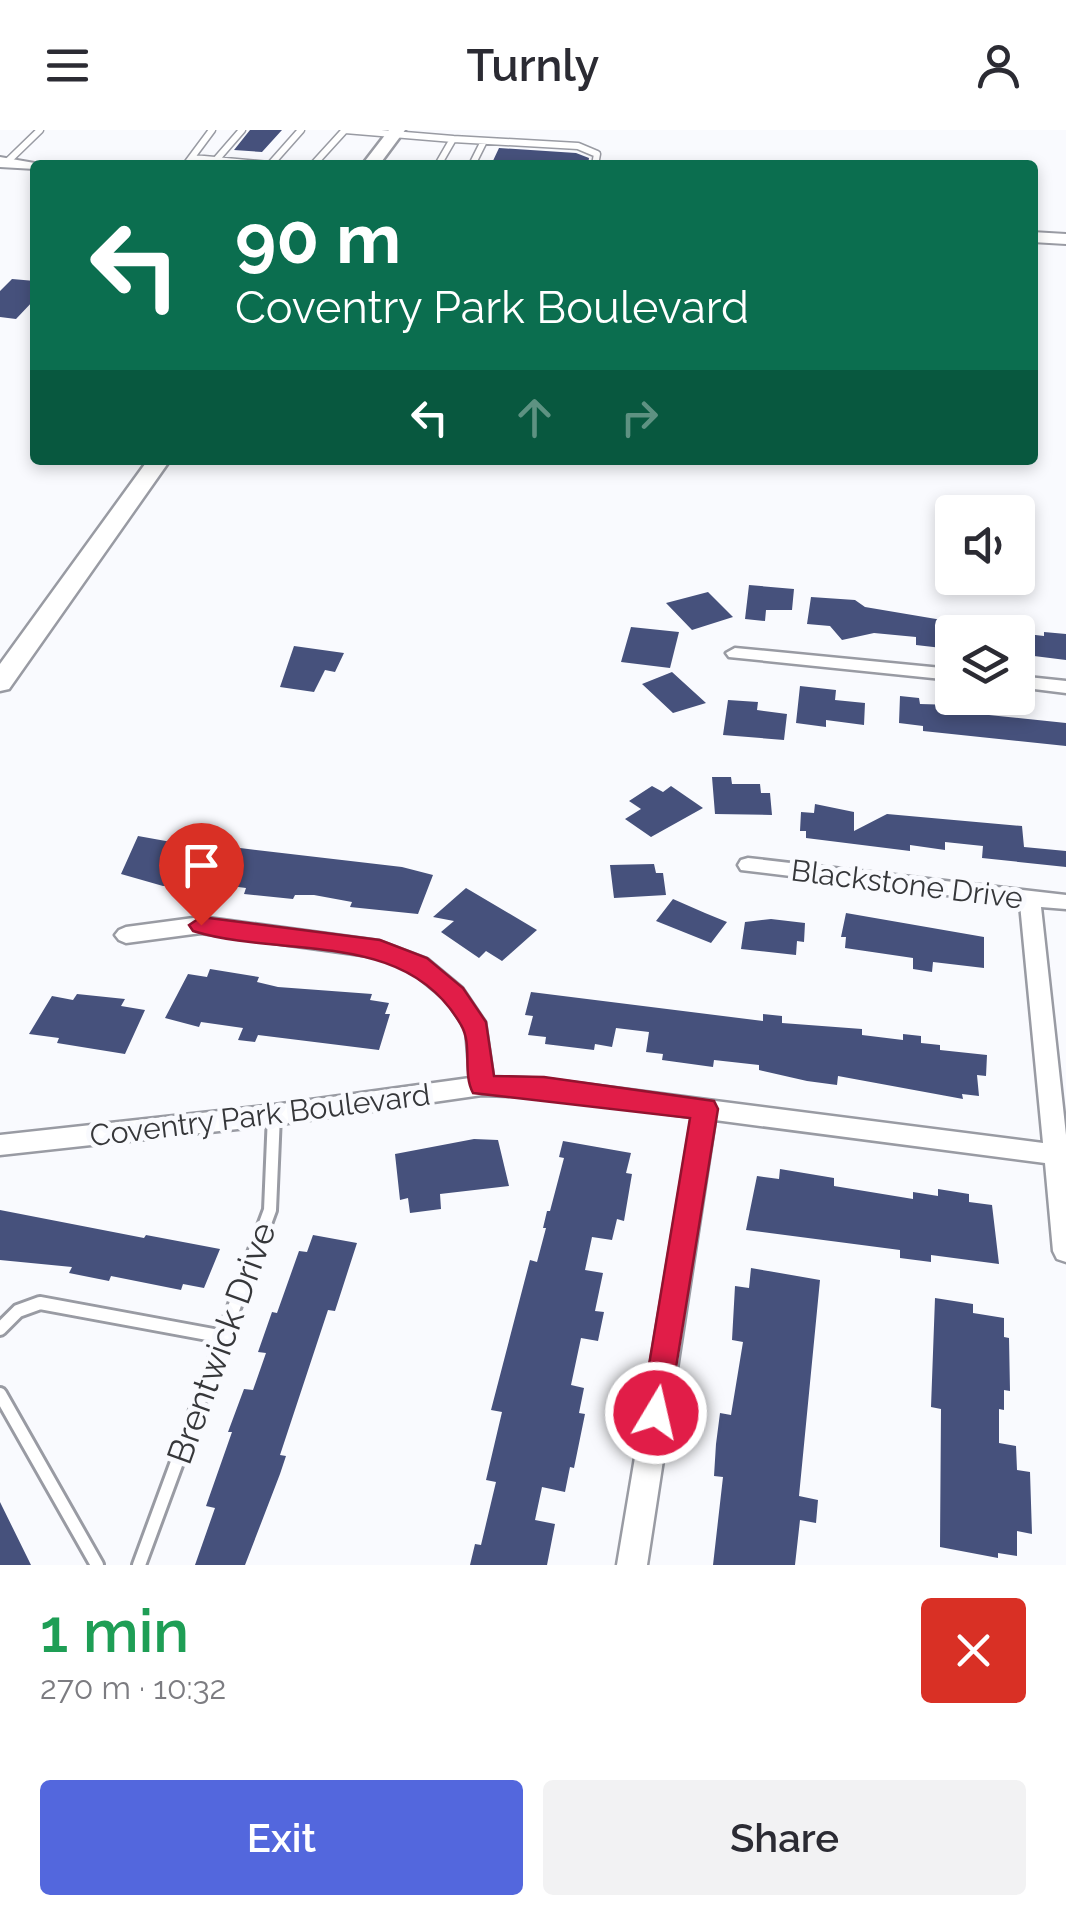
<!DOCTYPE html>
<meta charset="utf-8">
<style>
:root{--surface:#fff;--page:#f2f2f3;--text:#2b2b33;--muted:#7c7c81;--accent:#5367dd}
body{margin:0;font-family:Raleway,sans-serif;background:var(--page);color:var(--text);height:100vh;display:flex;flex-direction:column;font-size:38px;white-space:nowrap}
*{box-sizing:border-box;margin:0}
p{font-size:32px;color:var(--muted)}
.icon{flex:none;width:55px;height:55px;fill:none;stroke:currentColor;stroke-width:2;stroke-linecap:round;stroke-linejoin:round}
.map{position:relative;height:1435px;overflow:hidden}
.details{display:flex;flex-direction:column;background:var(--surface);flex:1}
.details>*{flex:none}
.guide{position:absolute;left:30px;top:30px;width:1008px;height:305px;border-radius:10px;box-shadow:0 5px 15px #0003;background:#0b6e4f;color:#fff;overflow:hidden}
.controls{position:absolute;left:935px;top:365px;display:grid;gap:20px}
.controls a{display:grid;place-items:center;width:100px;height:100px;border-radius:10px;background:var(--surface);box-shadow:0 5px 15px #0003;font-size:50px}
.pin{position:absolute;display:grid;place-items:center;width:85px;height:85px;color:#fff;margin:-102px -42px;border-radius:50% 50% 50% 0;rotate:-45deg;box-shadow:0 0 10px #0007}
.pin .icon{rotate:45deg}
.me{position:absolute;width:110px;margin:-55px;rotate:9deg;stroke-linejoin:round;filter:drop-shadow(0 0 8px #0008)}
.turn{display:flex;align-items:center;gap:35px;height:210px;padding:0 40px;font-size:45px}
.turn .icon{width:130px;height:130px;stroke-width:2.5}
.turn b{display:block;font-size:70px;line-height:85px}
.lanes{display:flex;align-items:center;height:95px;padding:0 40px;background:#0003;justify-content:center;gap:50px;direction:ltr}
.lanes .off{opacity:.35}
.round{display:grid;place-items:center;flex:none;width:105px;height:105px;border-radius:10px;background:var(--page)}
.summary{display:flex;align-items:center;justify-content:space-between;height:170px;padding:0 40px}
h1{font-size:60px;font-weight:600;line-height:75px;color:#1e9e55}
.action{display:flex;gap:20px;margin-top:auto;padding:20px 40px}
.action a{flex:1;height:115px;border-radius:10px;background:var(--accent);color:#fff;font-size:40px;font-weight:600;line-height:115px;text-align:center}
.action a+a{background:var(--page);color:var(--text)}
header{display:flex;justify-content:space-between;align-items:center;height:130px;padding:0 40px;background:var(--surface);font-size:45px;font-weight:600}
.map>svg:first-child{display:block}
</style>
<header><svg class="icon" aria-label="menu" viewBox="0 0 24 24"><path d="M4 6h16M4 12h16M4 18h16"/></svg>Turnly<svg class="icon" aria-label="person" viewBox="0 0 24 24"><circle cx="12" cy="8" r="4"/><path d="M4 21q1-7 8-7t8 7"/></svg></header>
<div class="map">
<svg width="1066" height="1435" viewBox="0 0 1066 1435">
<rect width="100%" height="100%" fill="#f9fafe"/>
<path fill="#46517c" d="M282,0L262,22L234,20L250,0Z
M499,18L576,23L589,28L588,35H491Z
M12,149L35,151V169L16,189L0,187V161Z
M749,455L794,459L792,480H766L765,491L745,489Z
M708,462L733,487L692,500L666,473Z
M811,467L855,470L865,477L942,490V518L916,515V507L874,503L842,510L830,496L807,494Z
M631,497L679,502L670,538L621,532Z
M1044,502L1066,504V530L1018,524V503L1044,506Z
M294,516L344,523L335,542L325,540L314,562L280,557Z
M672,542L706,573L673,583L642,554Z
M800,556L836,560L835,570L865,573L864,595L826,590V597L796,593Z
M900,566L919,568L920,574L989,576V585L1066,593V616L923,601V596L899,593Z
M728,570L758,572L757,580L787,584L784,610L723,605Z
M712,647H731L732,654H760L761,663H770L772,685L715,684Z
M652,656L663,662L671,656L703,678L651,707L625,689L641,679L629,671Z
M815,674L854,682V701L887,684L1022,696L1024,717L1066,721V737L982,728L983,716L945,712V720L910,715V721L806,708V701H800L801,682L814,683Z
M138,706L238,724L240,718L402,737L433,745L418,784L350,777L352,772L314,765H295L293,769L244,764L246,758L207,753L163,756L121,744Z
M654,734L656,743H663L666,765L614,768L610,735Z
M466,758L537,800L502,831L486,821L479,828L441,802L454,791L433,787Z
M673,769L705,783L727,792L711,813L656,791Z
M846,783L984,807V838L933,832L932,842L913,839V828L845,818L846,807H841Z
M771,789L805,793L804,812L797,811L796,825L741,819L745,792Z
M210,839L259,847L257,852L278,857L372,864L370,870L389,873L385,884H390L379,920L258,905L255,912L238,910L243,898L201,892L199,897L165,888L188,844L207,847Z
M531,862L763,891V884L782,886V893L862,899V905L903,910V904L921,906V913L940,915V920L987,925L986,946L977,945L979,966L962,964L963,969L838,946L837,955L807,951L759,940V935L714,930L713,937L662,930L663,924L646,922L649,902L616,898L612,917L595,914L594,920L545,914L546,907L528,905L533,886L525,885Z
M77,864L125,869L121,876L145,880L125,924L57,913L59,908L29,904L52,866L73,870Z
M474,1009L498,1010L509,1056L440,1064L441,1079L410,1083L408,1068L400,1070L395,1024Z
M563,1011L631,1023L626,1043L632,1044L624,1091L617,1089L612,1110L592,1107L585,1140L603,1143L595,1181L604,1182L598,1211L581,1208L571,1255L584,1258L579,1283L585,1284L574,1338L570,1337L565,1362L542,1357L535,1390L555,1394L547,1435H470L475,1414L481,1415L496,1352L486,1350L502,1282L491,1280L530,1130L537,1132L546,1098H543L547,1081H550L564,1028L559,1027Z
M780,1039L834,1048V1056L913,1069V1062L938,1066V1059L969,1064V1072L992,1075L999,1134L931,1125V1132L900,1128V1120L746,1100L757,1046L779,1049Z
M0,1080L144,1108L146,1105L220,1119L204,1158L183,1154L181,1160L111,1146L109,1151L69,1143L72,1137L0,1130Z
M313,1105L357,1113L335,1181L328,1180L280,1325L286,1326L280,1344L245,1435H195L215,1378L206,1376L232,1302H228L244,1259L253,1260L266,1223L258,1222L272,1182L277,1183L299,1121L307,1122Z
M751,1138L820,1150L799,1366L818,1370L816,1393L800,1390L795,1435H713L723,1347L714,1346L716,1314L720,1283L731,1285L743,1212L732,1210L735,1156L749,1158Z
M935,1168L973,1174V1183L1004,1188V1207L1009,1208L1010,1261L1004,1260V1280L999,1279V1313L1016,1316L1017,1340L1030,1342L1032,1404L1017,1401V1426L998,1423V1428L940,1417L941,1279L931,1277Z
M0,1372L31,1435H0Z"/>
<g fill="none" stroke-linecap="round" stroke-linejoin="round">
<g stroke="#999ba3" stroke-width="9">
<path id="lane-far1" d="M345,0L453,9L438,35
M453,9L578,16L597,24L595,35
M193,28L269,35
M216,30L242,0
M7,32L40,0
M186,35L212,0
M270,35L301,0
M313,35L344,1
M472,35L484,11"/>
</g>
<g stroke="#999ba3" stroke-width="18">
<path id="lane" d="M0,1199L18,1181L40,1173L224,1207
M0,1264L97,1435
M139,1435L270,1080L274,985"/>
</g>
<g stroke="#999ba3" stroke-width="5">
<path id="street" d="M735,518L952,539V550L729,527L726,523Z
M1018,546L1066,551V563L1018,557Z
M748,728L1066,765V779L1041,777L1066,1005V1132L1057,1129L1053,1121L1045,1033L715,990L647,1435H617L692,987L544,967L482,965L274,995L0,1025V1005L274,975L470,948L466,899L446,870L411,841L376,827L201,803L126,813L119,810L115,805L119,800L126,797L201,787L379,811L427,829L462,858L485,892L493,947L544,949L1043,1013L1020,774L741,740L738,735L741,730Z"/>
</g>
<g stroke="#999ba3" stroke-width="4">
<path id="secondary" d="M0,27L46,35H35V39L0,37Z
M1032,102L1066,104V114L1032,112Z"/>
</g>
<g stroke="#999ba3" stroke-width="5">
<path id="primary" d="M389,0H405L379,35H362Z
M148,330H170L9,559L0,561V534Z"/>
</g>
<use href="#lane-far1" stroke="#fff" stroke-width="6"/>
<use href="#lane" stroke="#fff" stroke-width="12"/>
<use href="#street" fill="#fff" fill-rule="evenodd"/>
<use href="#secondary" fill="#fff" fill-rule="evenodd"/>
<use href="#primary" fill="#fff" fill-rule="evenodd"/>
</g>
<path fill="#e11d48" stroke="#92132f" stroke-width="2.5" d="M201,787L380,810L427,828L463,858L486,892L494,946L544,947L714,971L718,979L667,1293L656,1298L645,1293L641,1283L690,988L473,963C462,943 473,915 461,895C406,798 284,829 193,801L189,795Z"/>
<g text-anchor="middle" dominant-baseline="central" stroke-width="10" stroke-linejoin="round" paint-order="stroke">
<g font-size="30" fill="#36373a" stroke="#f9fafe">
<text transform="translate(907 754) rotate(7)">Blackstone Drive</text>
<text transform="translate(260 985) rotate(-7)">Coventry Park Boulevard</text>
</g>
<g font-size="35" fill="#36373a" stroke="#f9fafe">
<text transform="translate(221 1213) rotate(-70)">Brentwick Drive</text>
</g>
</g>
</svg>
<div class="controls">
<a><svg class="icon" aria-label="sound" viewBox="0 0 24 24"><path d="M4 9h4l5-4v14l-5-4H4zM17 9q2 3 0 6"/></svg></a>
<a><svg class="icon" aria-label="layers" viewBox="0 0 24 24"><path d="M12 4l9 5-9 5-9-5zM3 14l9 5 9-5"/></svg></a>
</div>
<div class="pin" style="left:201px;top:795px;background:#d93025"><svg class="icon" aria-label="arrive" viewBox="0 0 24 24"><path d="M6 21V4h12l-3 4 3 4H6"/></svg></div>
<svg class="me" style="left:656px;top:1283px" viewBox="-20 -20 40 40"><circle r="17" fill="#e11d48" stroke="#fff" stroke-width="3"/><path d="M0-11L8 9 0 5-8 9z" fill="#fff"/></svg>
<div class="guide">
<div class="turn"><svg class="icon" aria-label="left" viewBox="0 0 24 24"><path d="M17 20v-9H6M10 6l-5 5 5 5"/></svg><div><b>90 m</b>Coventry Park Boulevard</div></div>
<div class="lanes"><svg class="icon" aria-label="left" viewBox="0 0 24 24"><path d="M17 20v-9H6M10 6l-5 5 5 5"/></svg><svg class="icon off" aria-label="ahead" viewBox="0 0 24 24"><path d="M12 20V5M6 11l6-6 6 6"/></svg><svg class="icon off" aria-label="right" viewBox="0 0 24 24"><path d="M7 20v-9h11M14 6l5 5-5 5"/></svg></div>
</div>
</div>
<section class="details">
<div class="summary"><div><h1>1 min</h1><p>270 m · 10:32</p></div><a class="round" style="background:#d93025;color:#fff"><svg class="icon" aria-label="close" viewBox="0 0 24 24"><path d="M6 6l12 12M18 6L6 18"/></svg></a></div>
<div class="action"><a>Exit</a><a>Share</a></div>
</section>
